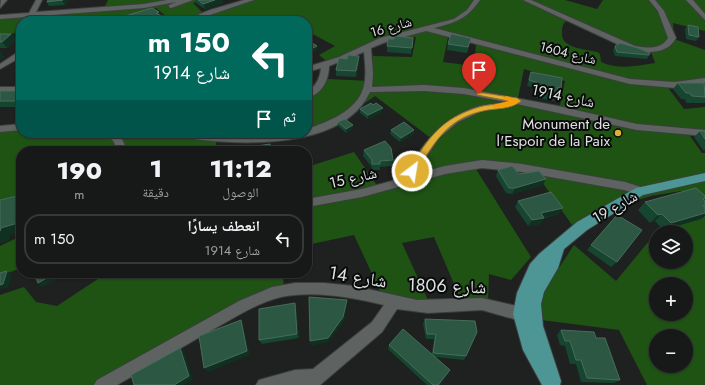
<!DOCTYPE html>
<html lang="ar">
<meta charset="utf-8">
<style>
:root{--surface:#161918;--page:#1f2221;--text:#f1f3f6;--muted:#9ea0a2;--line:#353837}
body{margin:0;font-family:Jost,"Noto Naskh Arabic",sans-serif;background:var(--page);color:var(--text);direction:rtl;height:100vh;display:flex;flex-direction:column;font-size:15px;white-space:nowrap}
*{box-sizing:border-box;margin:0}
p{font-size:13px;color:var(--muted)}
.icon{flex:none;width:22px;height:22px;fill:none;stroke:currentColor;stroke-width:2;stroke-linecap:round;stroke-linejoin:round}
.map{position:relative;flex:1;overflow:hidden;direction:ltr}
.sheet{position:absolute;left:16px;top:146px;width:296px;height:132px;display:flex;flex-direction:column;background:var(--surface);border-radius:16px;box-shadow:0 1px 3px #0004,0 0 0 1px var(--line);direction:rtl}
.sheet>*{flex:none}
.guide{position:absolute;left:16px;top:16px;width:296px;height:122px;border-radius:16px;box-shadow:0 1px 3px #0004,0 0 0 1px var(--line);direction:rtl;background:#00695c;color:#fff;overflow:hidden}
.fabs{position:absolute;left:649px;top:225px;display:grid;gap:8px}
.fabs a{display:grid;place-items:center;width:44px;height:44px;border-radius:50%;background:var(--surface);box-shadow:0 1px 3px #0004,0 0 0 1px var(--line);font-size:20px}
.pin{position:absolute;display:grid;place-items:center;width:34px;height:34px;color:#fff;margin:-41px -17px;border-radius:50% 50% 50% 0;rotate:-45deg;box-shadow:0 0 4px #0007}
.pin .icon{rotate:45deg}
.me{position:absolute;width:44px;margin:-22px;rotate:31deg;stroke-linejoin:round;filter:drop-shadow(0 0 3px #0008)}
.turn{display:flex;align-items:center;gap:14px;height:84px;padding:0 16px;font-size:18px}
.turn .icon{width:52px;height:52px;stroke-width:2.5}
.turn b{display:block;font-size:28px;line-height:34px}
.then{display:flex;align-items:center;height:38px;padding:0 16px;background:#0003;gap:8px;font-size:15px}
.eta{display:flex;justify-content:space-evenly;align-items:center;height:68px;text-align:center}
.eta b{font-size:24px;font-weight:800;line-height:28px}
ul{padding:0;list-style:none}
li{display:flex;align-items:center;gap:12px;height:50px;margin:0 8px 6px;padding:0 8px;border:2px solid var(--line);border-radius:16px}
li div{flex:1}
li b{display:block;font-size:15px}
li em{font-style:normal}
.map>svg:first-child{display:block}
</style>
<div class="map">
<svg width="705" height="385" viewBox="0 0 705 385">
<rect width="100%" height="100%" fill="#1e2120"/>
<path fill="#1e5314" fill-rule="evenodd" d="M108,0H204L193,3L204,14L255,0H565L597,9L603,0H705V31L673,23L674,39L705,50V97L666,85L684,109L705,107V136H690L702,153H705V385H647L619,330L526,318L574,245L616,281L663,224L704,217L681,191L651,196L624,204L574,228L538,176L522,171L485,168L476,169L531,257L511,280L489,274L488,304L463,305L434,237L402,243L431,307L386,304L354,235L307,245V167L354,152L378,187L413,177L436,142L375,96L349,114L307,133V93L328,79L371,81L373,56L412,57L416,37L376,45L328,62L319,55L335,46L307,31V21H289L281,17L273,21H172L156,8L115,21H21V30L0,39V18L103,10ZM568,19L637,48L650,49L655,63C636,66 619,70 601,62L600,54L597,52C585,49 561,48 562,33C562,26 563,23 568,19ZM448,37L476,44L474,66L443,62ZM524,69L565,81L559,110L517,103ZM656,232H686V262H656ZM656,284H686V314H656ZM656,336H686V366H656Z
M21,126V133H306L273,139L216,142V151H21V195L0,200V128Z
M21,236V268L0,276V246Z
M107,273H179V275L184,273H283L284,294L257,305L191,338L104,385H0V295L24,287L36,302L57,306Z"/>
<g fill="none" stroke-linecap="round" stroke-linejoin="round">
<g stroke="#3c3f3e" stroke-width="2">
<path id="minor" d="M1,0H7L0,8Z
M36,0H42L36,12L144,4L167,0H193L171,8L169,7V5L176,2L144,8L0,19V15L29,13Z
M244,0H254L192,21H183L210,10Z
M474,0H480C466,20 456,22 434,28L630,79L675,82L705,78V84L675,88L630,84L426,31L386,42L371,48L373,74L372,87L424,85L464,88L558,106L637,124L705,130V136L637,130L517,104L482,111L458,122L439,138L415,174L445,166L482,160L522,164L625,182L644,188L645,191L644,194L640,195L624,190L522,172L482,168L445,174L362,197L307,207V199L362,189L403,178C421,146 440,119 476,107C486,104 496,104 506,102L464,94L424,91L370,92C341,154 228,145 173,136L168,133H195L239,137L307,133V129C328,122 356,111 363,89C367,77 365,64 364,52L329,66C329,80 322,94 307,98V92C316,86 320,79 321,68L307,72V67L339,57L380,38L454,19L467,10Z
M523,0H531L635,46C647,48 661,50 668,38L658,11L649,0H655L664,11L676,38C667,55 647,53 630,50Z
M686,0H693L705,14V20Z
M137,12L140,14L139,15L122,21H112Z
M18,52H21V57L0,69V64Z
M0,87H21V93H0Z
M21,124V130L0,132V126Z
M106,133H116L123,141L127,151H117L114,142Z
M295,283H324L354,286L417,300L482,298L521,307L526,309L528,314L526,319L521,321L482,310L428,313L397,309L382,332L320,385H256L259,380L295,370L313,369L372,322L384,305C352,297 313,290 281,297C256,303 234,318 212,330C180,348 149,367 117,385H94L97,380L239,301L272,287Z"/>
</g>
<g stroke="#3c3f3e" stroke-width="2">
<path id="major" d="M705,173V181L643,195L587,230L564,249L558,268L544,292L541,304L543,326L561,381L560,385H542L523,350L513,314L517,293L530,264L539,254L577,222L636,188Z"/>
</g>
<use href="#minor" fill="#5e6261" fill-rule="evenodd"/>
<use href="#major" fill="#4e9595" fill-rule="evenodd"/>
</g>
<path fill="#164630" d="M68,0L65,5L49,6L47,2Z
M195,0H222L223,3L205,9L196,3Z
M161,16L164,17L165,21H124L122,17Z
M688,25L699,37L696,41L686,39L685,29Z
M0,34H11L15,40L7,48H0Z
M413,38L411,54L387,52V46L394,39Z
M471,38L467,53L447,50L448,44Z
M307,42L317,46V50L309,54L307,52Z
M615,46L649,55L647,59L615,56L613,50Z
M359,56V62L356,77L336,76V70L347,59Z
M531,72L561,88L558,93H557V96L554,101L533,97L535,88L527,86Z
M678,83H705V103H687L684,99H681L673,89Z
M0,91H18L19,92H21V107H0Z
M360,109L382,112L368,119L360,113Z
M338,122L353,129L346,133L338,126Z
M391,130H414V134L400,142L390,134Z
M700,131H705V150H703L694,137Z
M364,150L393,160L392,166L380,167V170H372L371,166L363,156Z
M498,170L519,174L543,185L512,194L506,193L496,176Z
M518,201L559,214L544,218L540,224L528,226L515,207Z
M704,201L701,219L663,230L655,221L650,223L638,210L645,202Z
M617,215V262L611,267L587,250Z
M296,308L299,338L262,344L259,340Z
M425,319L466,356L464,360L436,357L447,374L439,385H427L388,349L389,345L432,354L434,339H426L423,324Z
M561,330L596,338L620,380L614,383L581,382L576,364H570L565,346L560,345L557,335Z"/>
<path fill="#103022" d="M63,0H68L65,5L62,1Z
M215,0H222L223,3L205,9L203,4Z
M164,17L165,21H161L160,19Z
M11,34L15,40L7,48L2,42Z
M317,46V50L309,54V50Z
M0,51L5,57L0,60Z
M359,56V62L356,77V71Z
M312,79L313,85L307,87V80Z
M383,108L382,112L368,119V115Z
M353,125V129L346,133V129Z
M414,130V134L400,142L401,138Z
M546,179L543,185L512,194L515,188Z
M563,208L559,214L537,219L541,213Z
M705,213V216L701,219L663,230L671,223Z
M662,214L655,221L650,223L658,215Z
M544,218L540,224L528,226L532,220Z
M21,222V232L10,235L9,241L0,243V231L1,228Z
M7,271L12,275L8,288L0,289V285Z
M52,273H55L57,279L42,287L38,283Z
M347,300V305L344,321L328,342L311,346L310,341Z
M295,303L296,308L299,338L297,334Z
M241,320L243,325L250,355L208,372L204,368Z
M180,348L184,352L193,380L184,385H174Z"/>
<path fill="#2c5743" stroke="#486c5c" d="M48,0H63L47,2Z
M198,0H215L203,4Z
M152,8L159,12L156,13L164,17L160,19L163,21H128L122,17Z
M71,19L74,21H66Z
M688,25L698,27L699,37L689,35Z
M0,34H11L2,42H0Z
M451,34L471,38L468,47L448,44Z
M395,36L413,38L412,48L387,46L388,39H394Z
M309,41L317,46L309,50L307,49V42Z
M620,43L638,48L650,53L649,55L617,52L615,46Z
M348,55L359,56L356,71L336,70L339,58L347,59Z
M307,70L312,79L307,80Z
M531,72L562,78L561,88L558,87L557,96L536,91L538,83L529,80Z
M678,83H704L705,97L692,96L689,93H686Z
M0,91H18L17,92H21V101H0Z
M371,103L373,105L376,103L383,108L368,115L360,109Z
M345,119L353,125L346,129L338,122Z
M404,122L414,130L401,138L391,130Z
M700,131H705V139Z
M385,141L391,148L393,160L380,161V164H372V160L364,150Z
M270,144L272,151H238V149Z
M512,166L519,174L539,171L546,179L515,188H509L498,170Z
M696,188L705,196V198L703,199L705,201V205L703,206L705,207V213L671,223L662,214L658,215L645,202Z
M551,192L563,208L541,213L544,218L532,220L518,201Z
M21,195V222L1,228L0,231V200Z
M617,215L642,230L617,262L591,245Z
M7,271L3,284L0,285V273Z
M34,273H52V275L38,283Z
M309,297L347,300L343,317L328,338L310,341Z
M295,303L297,334L259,340V309Z
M425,319L475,321L477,332L466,356L433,353L436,334H427Z
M241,320L247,351L204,368L199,336Z
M403,329L450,370L438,385H433L389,345Z
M561,330L594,332L596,338H605L620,380L587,378L581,360H576L570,341H565Z
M180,348L189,376L174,385H134L131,375Z"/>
<path fill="#e0b034" stroke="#927222" d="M477,92L517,98L521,101C511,110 495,108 483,111C446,119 434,144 415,173H409V168C430,137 440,119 479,107C489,104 499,105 509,101L477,95Z"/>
<path fill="#f59e0b" d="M506,96L521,101L507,107L493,108V105L509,101L502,99Z"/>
<circle fill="#e0b034" stroke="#090a0a" stroke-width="1.5" cx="618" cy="133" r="4"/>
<g text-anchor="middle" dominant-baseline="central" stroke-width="4" stroke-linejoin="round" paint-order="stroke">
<g font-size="13" fill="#e0e2e2" stroke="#090a0a">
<text transform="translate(391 27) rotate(-16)">شارع 16</text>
<text transform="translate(568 53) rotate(14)">شارع 1604</text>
</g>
<g font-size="15" fill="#e0e2e2" stroke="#090a0a">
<text transform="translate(563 96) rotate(12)">شارع 1914</text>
<text transform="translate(353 178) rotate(-13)">شارع 15</text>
<text transform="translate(615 207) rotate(-30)">شارع 19</text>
</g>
<g font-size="15" fill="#e0e2e2" stroke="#090a0a" text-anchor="end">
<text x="610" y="124">Monument de<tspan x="610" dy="17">l'Espoir de la Paix</tspan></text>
</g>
<g font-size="18" fill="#e0e2e2" stroke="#090a0a">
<text transform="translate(358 277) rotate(9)">شارع 14</text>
<text transform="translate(447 286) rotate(2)">شارع 1806</text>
</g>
</g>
</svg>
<div class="fabs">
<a><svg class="icon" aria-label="layers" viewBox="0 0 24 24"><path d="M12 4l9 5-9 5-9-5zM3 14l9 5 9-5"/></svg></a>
<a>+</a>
<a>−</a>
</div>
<div class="pin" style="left:479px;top:94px;background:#d93025"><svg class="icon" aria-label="arrive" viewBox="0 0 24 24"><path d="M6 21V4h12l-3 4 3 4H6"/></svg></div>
<svg class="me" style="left:412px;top:171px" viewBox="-20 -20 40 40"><circle r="17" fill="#e0b034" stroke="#fff" stroke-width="3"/><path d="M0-11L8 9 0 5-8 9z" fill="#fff"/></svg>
<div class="guide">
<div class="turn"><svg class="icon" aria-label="left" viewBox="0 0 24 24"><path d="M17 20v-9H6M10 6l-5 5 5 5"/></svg><div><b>150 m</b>شارع 1914</div></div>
<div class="then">ثم<svg class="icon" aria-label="arrive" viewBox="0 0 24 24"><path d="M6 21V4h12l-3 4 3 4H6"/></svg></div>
</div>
<section class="sheet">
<div class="eta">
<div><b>11:12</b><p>الوصول</p></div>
<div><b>1</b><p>دقيقة</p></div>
<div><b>190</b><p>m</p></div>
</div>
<ul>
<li><svg class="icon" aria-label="left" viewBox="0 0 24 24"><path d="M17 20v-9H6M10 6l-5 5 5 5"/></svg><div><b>انعطف يسارًا</b><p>شارع 1914</p></div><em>150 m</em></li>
</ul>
</section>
</div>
